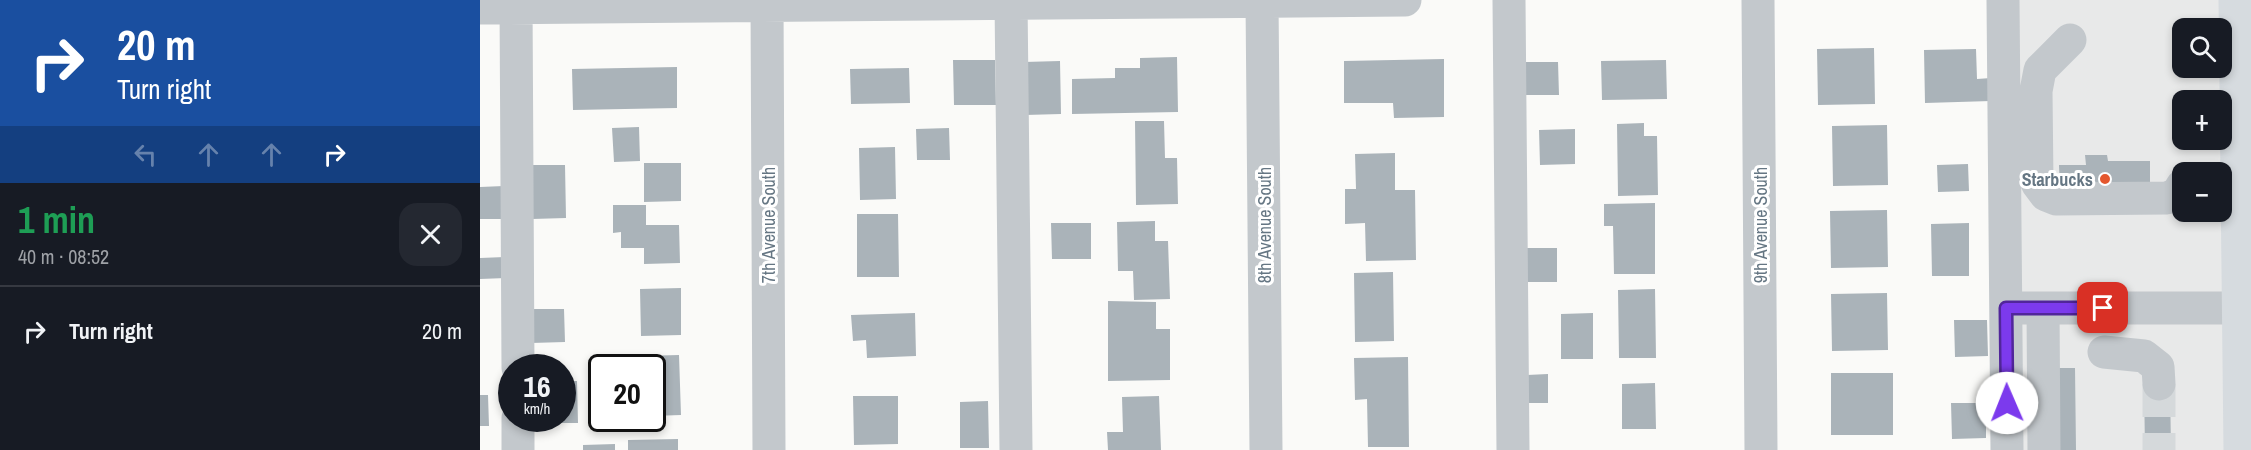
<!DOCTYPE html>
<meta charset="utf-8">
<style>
:root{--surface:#171b24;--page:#242831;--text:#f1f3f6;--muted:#9ea1a6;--line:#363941}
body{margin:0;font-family:"Archivo Narrow",sans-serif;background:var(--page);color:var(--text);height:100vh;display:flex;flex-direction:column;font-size:22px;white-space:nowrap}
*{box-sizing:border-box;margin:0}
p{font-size:20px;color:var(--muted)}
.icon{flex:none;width:33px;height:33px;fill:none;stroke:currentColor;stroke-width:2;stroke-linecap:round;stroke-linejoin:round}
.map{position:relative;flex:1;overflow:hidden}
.sheet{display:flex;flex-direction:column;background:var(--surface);width:480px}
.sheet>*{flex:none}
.banner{background:#1a4fa0;color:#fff;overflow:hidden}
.controls{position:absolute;left:1692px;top:18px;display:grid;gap:12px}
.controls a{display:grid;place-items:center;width:60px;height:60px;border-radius:12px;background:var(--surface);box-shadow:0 3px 9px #0003;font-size:30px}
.speed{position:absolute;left:18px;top:354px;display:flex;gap:12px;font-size:30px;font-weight:700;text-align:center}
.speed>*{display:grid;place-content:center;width:78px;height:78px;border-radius:50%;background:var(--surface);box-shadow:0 3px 9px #0003;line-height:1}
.speed small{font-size:15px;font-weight:400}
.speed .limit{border:3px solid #111;border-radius:9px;background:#fff;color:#111}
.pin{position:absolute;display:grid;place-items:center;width:51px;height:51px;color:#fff;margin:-26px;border-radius:12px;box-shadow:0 3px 9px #0006}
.me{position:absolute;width:66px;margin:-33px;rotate:359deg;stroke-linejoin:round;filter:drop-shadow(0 0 4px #0008)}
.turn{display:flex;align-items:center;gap:21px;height:126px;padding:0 18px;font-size:27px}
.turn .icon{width:78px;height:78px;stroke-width:2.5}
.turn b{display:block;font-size:42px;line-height:51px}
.lanes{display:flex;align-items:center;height:57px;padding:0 18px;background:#0003;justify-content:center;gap:30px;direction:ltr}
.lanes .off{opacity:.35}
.round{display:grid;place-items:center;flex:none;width:63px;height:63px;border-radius:18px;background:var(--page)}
.overview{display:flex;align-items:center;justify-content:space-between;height:102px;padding:0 18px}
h1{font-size:36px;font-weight:700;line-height:45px;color:#1e9e55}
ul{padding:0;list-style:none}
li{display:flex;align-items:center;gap:18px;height:90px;padding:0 18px;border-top:2px solid var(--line)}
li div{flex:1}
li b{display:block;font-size:22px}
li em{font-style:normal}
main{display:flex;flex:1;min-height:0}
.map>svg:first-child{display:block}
</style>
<main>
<section class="sheet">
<div class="banner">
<div class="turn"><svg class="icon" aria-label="right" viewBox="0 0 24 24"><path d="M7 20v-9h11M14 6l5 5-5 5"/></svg><div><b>20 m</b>Turn right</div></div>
<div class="lanes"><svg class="icon off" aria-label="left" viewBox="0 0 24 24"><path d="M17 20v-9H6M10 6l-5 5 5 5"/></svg><svg class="icon off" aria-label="ahead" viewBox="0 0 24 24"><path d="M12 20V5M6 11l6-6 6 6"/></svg><svg class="icon off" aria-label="ahead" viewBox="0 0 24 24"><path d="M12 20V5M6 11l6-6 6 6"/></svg><svg class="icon" aria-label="right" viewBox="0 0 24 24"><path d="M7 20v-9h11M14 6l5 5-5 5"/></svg></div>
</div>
<div class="overview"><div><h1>1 min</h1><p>40 m · 08:52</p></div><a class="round"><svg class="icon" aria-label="close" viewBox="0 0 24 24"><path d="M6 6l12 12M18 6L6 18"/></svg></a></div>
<ul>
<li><svg class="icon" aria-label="right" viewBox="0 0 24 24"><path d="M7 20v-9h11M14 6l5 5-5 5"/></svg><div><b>Turn right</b></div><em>20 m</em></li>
</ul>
</section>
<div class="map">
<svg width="1771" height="450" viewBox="0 0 1771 450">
<rect width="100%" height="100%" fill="#fafaf8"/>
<path fill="#e8e9e9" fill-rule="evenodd" d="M1523,0H1755L1760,450H1527ZM1702,28H1742V68H1702ZM1702,100H1742V140H1702ZM1702,172H1742V212H1702Z"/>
<path fill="#aab3b9" d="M1394,48L1395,104L1338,105L1337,49Z
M1496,49L1497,79L1511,78V101L1445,103L1444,50Z
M697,57L698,112L592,114V79L635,78V68H660V58Z
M964,59V117L914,118L913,103H864V61Z
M473,60H515L516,105H474Z
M1186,60L1187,99L1122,100L1121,61Z
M580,61L581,114L545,115L544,62Z
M1041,62H1078L1079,95H1041Z
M197,67V108L93,110L92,69Z
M429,68L430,103L371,104L370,69Z
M655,121H684L685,158H697L698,204L656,205Z
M1164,123V136H1177L1178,195L1138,196L1137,124Z
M1407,125L1408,185L1353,186L1352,126Z
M159,127L160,161L134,162L132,128Z
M469,128L470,160H437L436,129Z
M1095,129V164L1060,165L1059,130Z
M415,147L416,199L380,200L379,148Z
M915,153V190H935L936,260L886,261L885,223L865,224V189H876L875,154Z
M1605,155H1627L1628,161H1670V193H1580L1579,165H1606Z
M164,163H201V201L164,202Z
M1488,164L1489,191L1458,192L1457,165Z
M52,165H85L86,218L52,219Z
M24,186L25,219H0V187Z
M1175,203V274H1134L1133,226H1124V204Z
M133,205H166V225H199L200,263L164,264V248H141V232L133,233Z
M1407,210L1408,267L1351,268L1350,211Z
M377,214H418L419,277H377Z
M675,221V241H688L690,299L654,300L653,271H638L637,222Z
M571,223H611V259H572Z
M1489,223V276H1452L1451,224Z
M1046,248H1077V282H1046Z
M25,257L26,278L0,279V258Z
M913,272L914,341L875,342L874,273Z
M201,288V335L161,336L160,289Z
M1175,289L1176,358H1139L1138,290Z
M1407,293L1408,350L1352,351L1351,294Z
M628,301L676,302V329H690V380L628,381Z
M51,309H84L85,342L51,343Z
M435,313L436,356L387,358L386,340L373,341L371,315Z
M1113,313V359H1081V314Z
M1474,320H1507L1508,356L1475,357Z
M199,355L201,415L172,416V368H161V356Z
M928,357L929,447H888L887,399L875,400L874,358Z
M1574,368H1595L1596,450H1575Z
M1351,373H1413V435H1351Z
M1068,374V403H1048L1047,375Z
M82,381H97L98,423H55V418H82Z
M1175,383L1176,429H1142V384Z
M1664,384H1690L1691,450H1665Z
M0,395H8L9,426H0Z
M373,396H418V444L374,445Z
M679,396L681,450H628L627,432H643L642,397Z
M508,401L509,448H480V402Z
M1471,403H1506V438L1472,439Z
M198,439V450H148V440Z
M135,444V450H103V445Z"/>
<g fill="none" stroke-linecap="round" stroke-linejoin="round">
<path stroke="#d5d9db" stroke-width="33" stroke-dasharray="33 16" stroke-linecap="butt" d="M1679,384V450"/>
<path stroke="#c3c8cc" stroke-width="33" d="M36,0L38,368
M287,0L289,450
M531,0L536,450
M782,0L786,450
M1029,0L1033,450
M1278,0L1281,450
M1523,0L1527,450
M0,8L925,0
M1590,40L1560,70L1556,91L1557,183L1566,195L1576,199L1687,198L1697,194L1702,186
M1526,308H1758
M1563,308L1564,450
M1624,352L1664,356L1678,367L1679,384
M38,418V450"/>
<path stroke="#d6dbdf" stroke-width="33" d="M1755,0L1760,450"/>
</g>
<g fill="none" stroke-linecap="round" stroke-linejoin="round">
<g stroke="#51269a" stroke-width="15">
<path id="route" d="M1527,403L1526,308H1623"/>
</g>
<use href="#route" stroke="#7c3aed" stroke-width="10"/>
</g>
<circle fill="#e4572e" stroke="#fff" stroke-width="2" cx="1625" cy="179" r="6"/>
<g text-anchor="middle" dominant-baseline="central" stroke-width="6" stroke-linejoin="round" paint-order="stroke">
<g font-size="18" font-weight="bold" fill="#657683" stroke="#fff" text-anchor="end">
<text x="1613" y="179">Starbucks</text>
</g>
<g font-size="18" fill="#657683" stroke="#fff">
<text transform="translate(288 225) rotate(-90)">7th Avenue South</text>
<text transform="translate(784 225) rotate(-90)">8th Avenue South</text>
<text transform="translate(1280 225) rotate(-90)">9th Avenue South</text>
</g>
</g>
</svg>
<div class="controls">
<a><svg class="icon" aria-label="search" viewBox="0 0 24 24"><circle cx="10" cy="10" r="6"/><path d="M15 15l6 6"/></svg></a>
<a>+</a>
<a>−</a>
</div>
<div class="speed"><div>16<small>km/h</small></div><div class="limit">20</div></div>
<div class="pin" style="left:1623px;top:308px;background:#d93025"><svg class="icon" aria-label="arrive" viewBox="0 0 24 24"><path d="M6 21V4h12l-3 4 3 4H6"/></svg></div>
<svg class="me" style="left:1527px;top:403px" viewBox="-20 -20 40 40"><circle r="19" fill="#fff"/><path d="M0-13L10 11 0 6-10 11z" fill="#7c3aed"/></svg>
</div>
</main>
